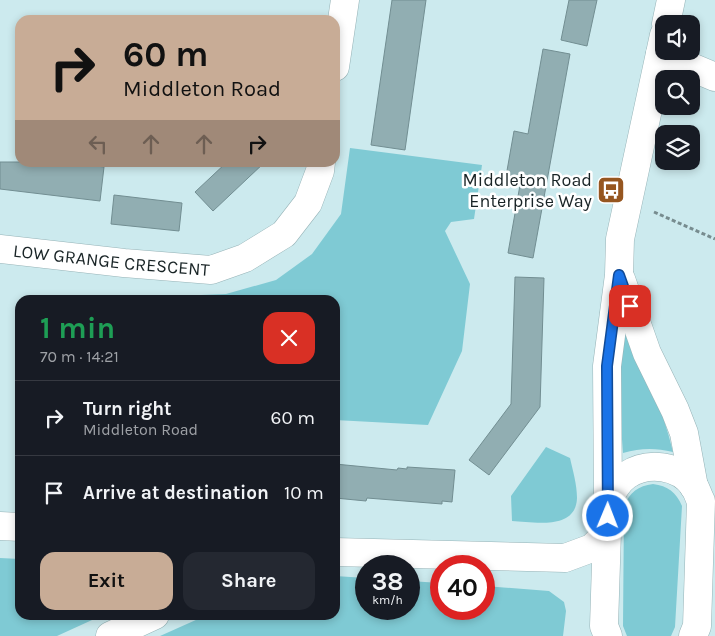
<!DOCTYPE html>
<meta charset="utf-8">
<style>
:root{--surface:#171b24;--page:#242831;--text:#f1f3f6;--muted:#9ea1a6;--line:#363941;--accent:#c8ac96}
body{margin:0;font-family:Karla,sans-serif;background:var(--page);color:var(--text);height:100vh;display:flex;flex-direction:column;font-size:19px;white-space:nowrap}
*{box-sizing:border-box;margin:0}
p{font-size:16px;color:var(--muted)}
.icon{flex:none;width:28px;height:28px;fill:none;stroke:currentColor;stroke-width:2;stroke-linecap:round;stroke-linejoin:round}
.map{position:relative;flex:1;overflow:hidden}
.details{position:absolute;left:15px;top:295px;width:325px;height:325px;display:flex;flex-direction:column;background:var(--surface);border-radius:15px;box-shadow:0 2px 8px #0003}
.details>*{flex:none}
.top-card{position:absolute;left:15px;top:15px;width:325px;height:152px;border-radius:15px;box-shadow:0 2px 8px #0003;background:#c8ac96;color:#111;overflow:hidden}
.tools{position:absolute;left:655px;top:15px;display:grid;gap:10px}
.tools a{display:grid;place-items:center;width:45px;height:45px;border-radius:10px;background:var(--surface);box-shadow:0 2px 8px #0003;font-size:25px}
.speed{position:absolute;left:355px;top:555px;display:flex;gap:10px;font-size:25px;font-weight:700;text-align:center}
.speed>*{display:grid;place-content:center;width:65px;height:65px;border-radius:50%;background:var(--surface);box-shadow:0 2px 8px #0003;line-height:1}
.speed small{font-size:12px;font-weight:400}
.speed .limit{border:8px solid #d22;background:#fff;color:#111}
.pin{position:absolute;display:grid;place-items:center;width:42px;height:42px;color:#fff;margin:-21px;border-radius:10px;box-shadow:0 2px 8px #0006}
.me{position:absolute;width:55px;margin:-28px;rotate:1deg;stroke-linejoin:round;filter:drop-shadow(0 0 4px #0008)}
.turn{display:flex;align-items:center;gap:18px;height:105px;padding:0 25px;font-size:22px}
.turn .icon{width:65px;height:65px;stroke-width:2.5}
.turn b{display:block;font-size:35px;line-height:42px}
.lanes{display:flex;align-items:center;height:48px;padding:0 25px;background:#0003;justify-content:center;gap:25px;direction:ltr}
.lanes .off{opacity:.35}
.round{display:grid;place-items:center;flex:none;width:52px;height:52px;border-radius:15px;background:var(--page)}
.overview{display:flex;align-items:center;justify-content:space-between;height:85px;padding:0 25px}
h1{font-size:30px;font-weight:700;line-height:38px;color:#1e9e55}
.primary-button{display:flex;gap:10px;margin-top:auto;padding:10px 25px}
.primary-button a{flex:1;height:58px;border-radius:15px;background:var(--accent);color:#111;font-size:20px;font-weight:700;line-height:58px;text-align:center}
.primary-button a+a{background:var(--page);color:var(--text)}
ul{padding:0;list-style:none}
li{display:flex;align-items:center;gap:15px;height:75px;padding:0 25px;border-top:1px solid var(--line)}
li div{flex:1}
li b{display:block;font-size:19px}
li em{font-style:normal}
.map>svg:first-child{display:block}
</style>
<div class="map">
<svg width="715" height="636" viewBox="0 0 715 636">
<rect width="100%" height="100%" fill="#cceaee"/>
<path fill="#7fcad4" d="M350,148L482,165L474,219L451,222L445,231L470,284L462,351L428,425L335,420V300H175V296L226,294L276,280L312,254L341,214Z
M628,328C644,368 663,409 673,452C655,448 641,448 623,453L616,357L617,343Z
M546,447L570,458C573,471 577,485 577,498C576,531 533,522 512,521L511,496Z
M653,484C668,486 676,492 682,506L675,627L671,636H627L623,626L624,506C630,492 638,486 653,484Z
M0,558L20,559V615H103L57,636H0Z
M335,576L366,578V609H409V581L441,583V609H484V586L549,591L564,602L566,611L563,636H160L207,615H335Z"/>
<path fill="#91aeb2" stroke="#728e92" d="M392,0H426L405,150L371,145Z
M569,0H597L587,46L561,40Z
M543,49L570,54L533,258L508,253L520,185L505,182L514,131L528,134Z
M0,162H66L104,167L100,201L0,189Z
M227,162H265L213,211L195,192Z
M114,195L182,203L179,231L111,224Z
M515,277L544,278L540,407L489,475L469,460L511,404Z
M335,464L397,470L398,468L407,469V467L455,470L452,502L442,501V504L367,498L366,501L335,498Z"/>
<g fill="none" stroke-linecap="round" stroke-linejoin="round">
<g stroke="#96b3b7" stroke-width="29">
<g id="minor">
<path d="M666,24L671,0"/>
<path d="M660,54L715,77"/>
<path d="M335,67L345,0"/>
<path id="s1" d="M0,249L124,263L211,270L245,258L284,234L308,203L320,171L321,162"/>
<path d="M621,279L647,353L675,410L684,433L694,487"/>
<path d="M608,500L607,366L619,275L620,239L664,35"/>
<path d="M0,526L20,527"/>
<path d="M335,552L565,558L592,548L607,533"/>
<path d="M110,636L155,615"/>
<path d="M608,636L604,626L608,500C613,490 618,481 627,475C648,461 679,465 694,486C697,490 698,496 701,501L697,626L693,636"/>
</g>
</g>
<path stroke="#778c8f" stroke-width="3" stroke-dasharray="4 2.5" stroke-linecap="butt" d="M654,212L715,239"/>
<use href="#minor" stroke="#fff" stroke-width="28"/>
</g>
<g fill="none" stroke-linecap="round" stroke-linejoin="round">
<g stroke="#114b97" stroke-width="12">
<path id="route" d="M608,516L607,366L619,275L630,306"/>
</g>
<use href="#route" stroke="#1a73e8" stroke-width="9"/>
</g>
<defs>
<g id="bus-square" transform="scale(1.4375)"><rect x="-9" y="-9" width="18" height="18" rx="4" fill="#965620" stroke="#fff"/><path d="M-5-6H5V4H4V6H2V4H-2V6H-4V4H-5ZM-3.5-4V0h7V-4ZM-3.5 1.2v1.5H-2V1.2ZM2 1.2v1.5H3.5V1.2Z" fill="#fff"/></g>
</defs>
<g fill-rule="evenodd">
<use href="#bus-square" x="611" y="190"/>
</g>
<g text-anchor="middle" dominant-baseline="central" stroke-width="5" stroke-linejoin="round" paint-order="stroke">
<g font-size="18" fill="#192426" stroke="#fff" text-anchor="end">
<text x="592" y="180">Middleton Road<tspan x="592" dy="21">Enterprise Way</tspan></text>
</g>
<g font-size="18" fill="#192426" stroke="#fff">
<text stroke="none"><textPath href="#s1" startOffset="112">LOW GRANGE CRESCENT</textPath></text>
</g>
</g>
</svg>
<div class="tools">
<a><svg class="icon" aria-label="sound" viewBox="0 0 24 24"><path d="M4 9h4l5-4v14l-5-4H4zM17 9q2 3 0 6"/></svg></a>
<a><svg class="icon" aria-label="search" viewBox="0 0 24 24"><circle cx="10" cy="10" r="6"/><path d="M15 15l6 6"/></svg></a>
<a><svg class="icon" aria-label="layers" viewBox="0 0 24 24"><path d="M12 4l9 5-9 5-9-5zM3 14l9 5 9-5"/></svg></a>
</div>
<div class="speed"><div>38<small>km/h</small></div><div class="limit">40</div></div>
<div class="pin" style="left:630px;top:306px;background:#d93025"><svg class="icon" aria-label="arrive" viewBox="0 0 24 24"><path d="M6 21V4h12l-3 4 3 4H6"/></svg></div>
<svg class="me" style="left:608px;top:516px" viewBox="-20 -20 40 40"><circle r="17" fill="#1a73e8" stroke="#fff" stroke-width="3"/><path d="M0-11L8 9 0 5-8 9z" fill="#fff"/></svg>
<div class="top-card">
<div class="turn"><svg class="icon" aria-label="right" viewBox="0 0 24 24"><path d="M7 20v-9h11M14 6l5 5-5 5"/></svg><div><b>60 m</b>Middleton Road</div></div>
<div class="lanes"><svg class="icon off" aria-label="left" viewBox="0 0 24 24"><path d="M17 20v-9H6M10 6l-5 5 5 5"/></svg><svg class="icon off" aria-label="ahead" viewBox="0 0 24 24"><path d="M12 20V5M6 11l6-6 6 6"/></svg><svg class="icon off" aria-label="ahead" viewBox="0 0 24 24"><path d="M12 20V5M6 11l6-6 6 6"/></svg><svg class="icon" aria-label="right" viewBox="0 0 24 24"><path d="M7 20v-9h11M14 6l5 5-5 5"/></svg></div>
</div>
<section class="details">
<div class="overview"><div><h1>1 min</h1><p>70 m · 14:21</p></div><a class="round" style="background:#d93025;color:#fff"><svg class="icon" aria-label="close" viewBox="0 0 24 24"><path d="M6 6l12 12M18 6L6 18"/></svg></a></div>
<ul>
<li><svg class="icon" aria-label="right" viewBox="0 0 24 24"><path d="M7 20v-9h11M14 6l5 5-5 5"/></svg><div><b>Turn right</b><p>Middleton Road</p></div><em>60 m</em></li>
<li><svg class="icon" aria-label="arrive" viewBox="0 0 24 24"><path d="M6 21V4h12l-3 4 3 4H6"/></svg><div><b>Arrive at destination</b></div><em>10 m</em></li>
</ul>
<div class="primary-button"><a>Exit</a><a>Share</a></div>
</section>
</div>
